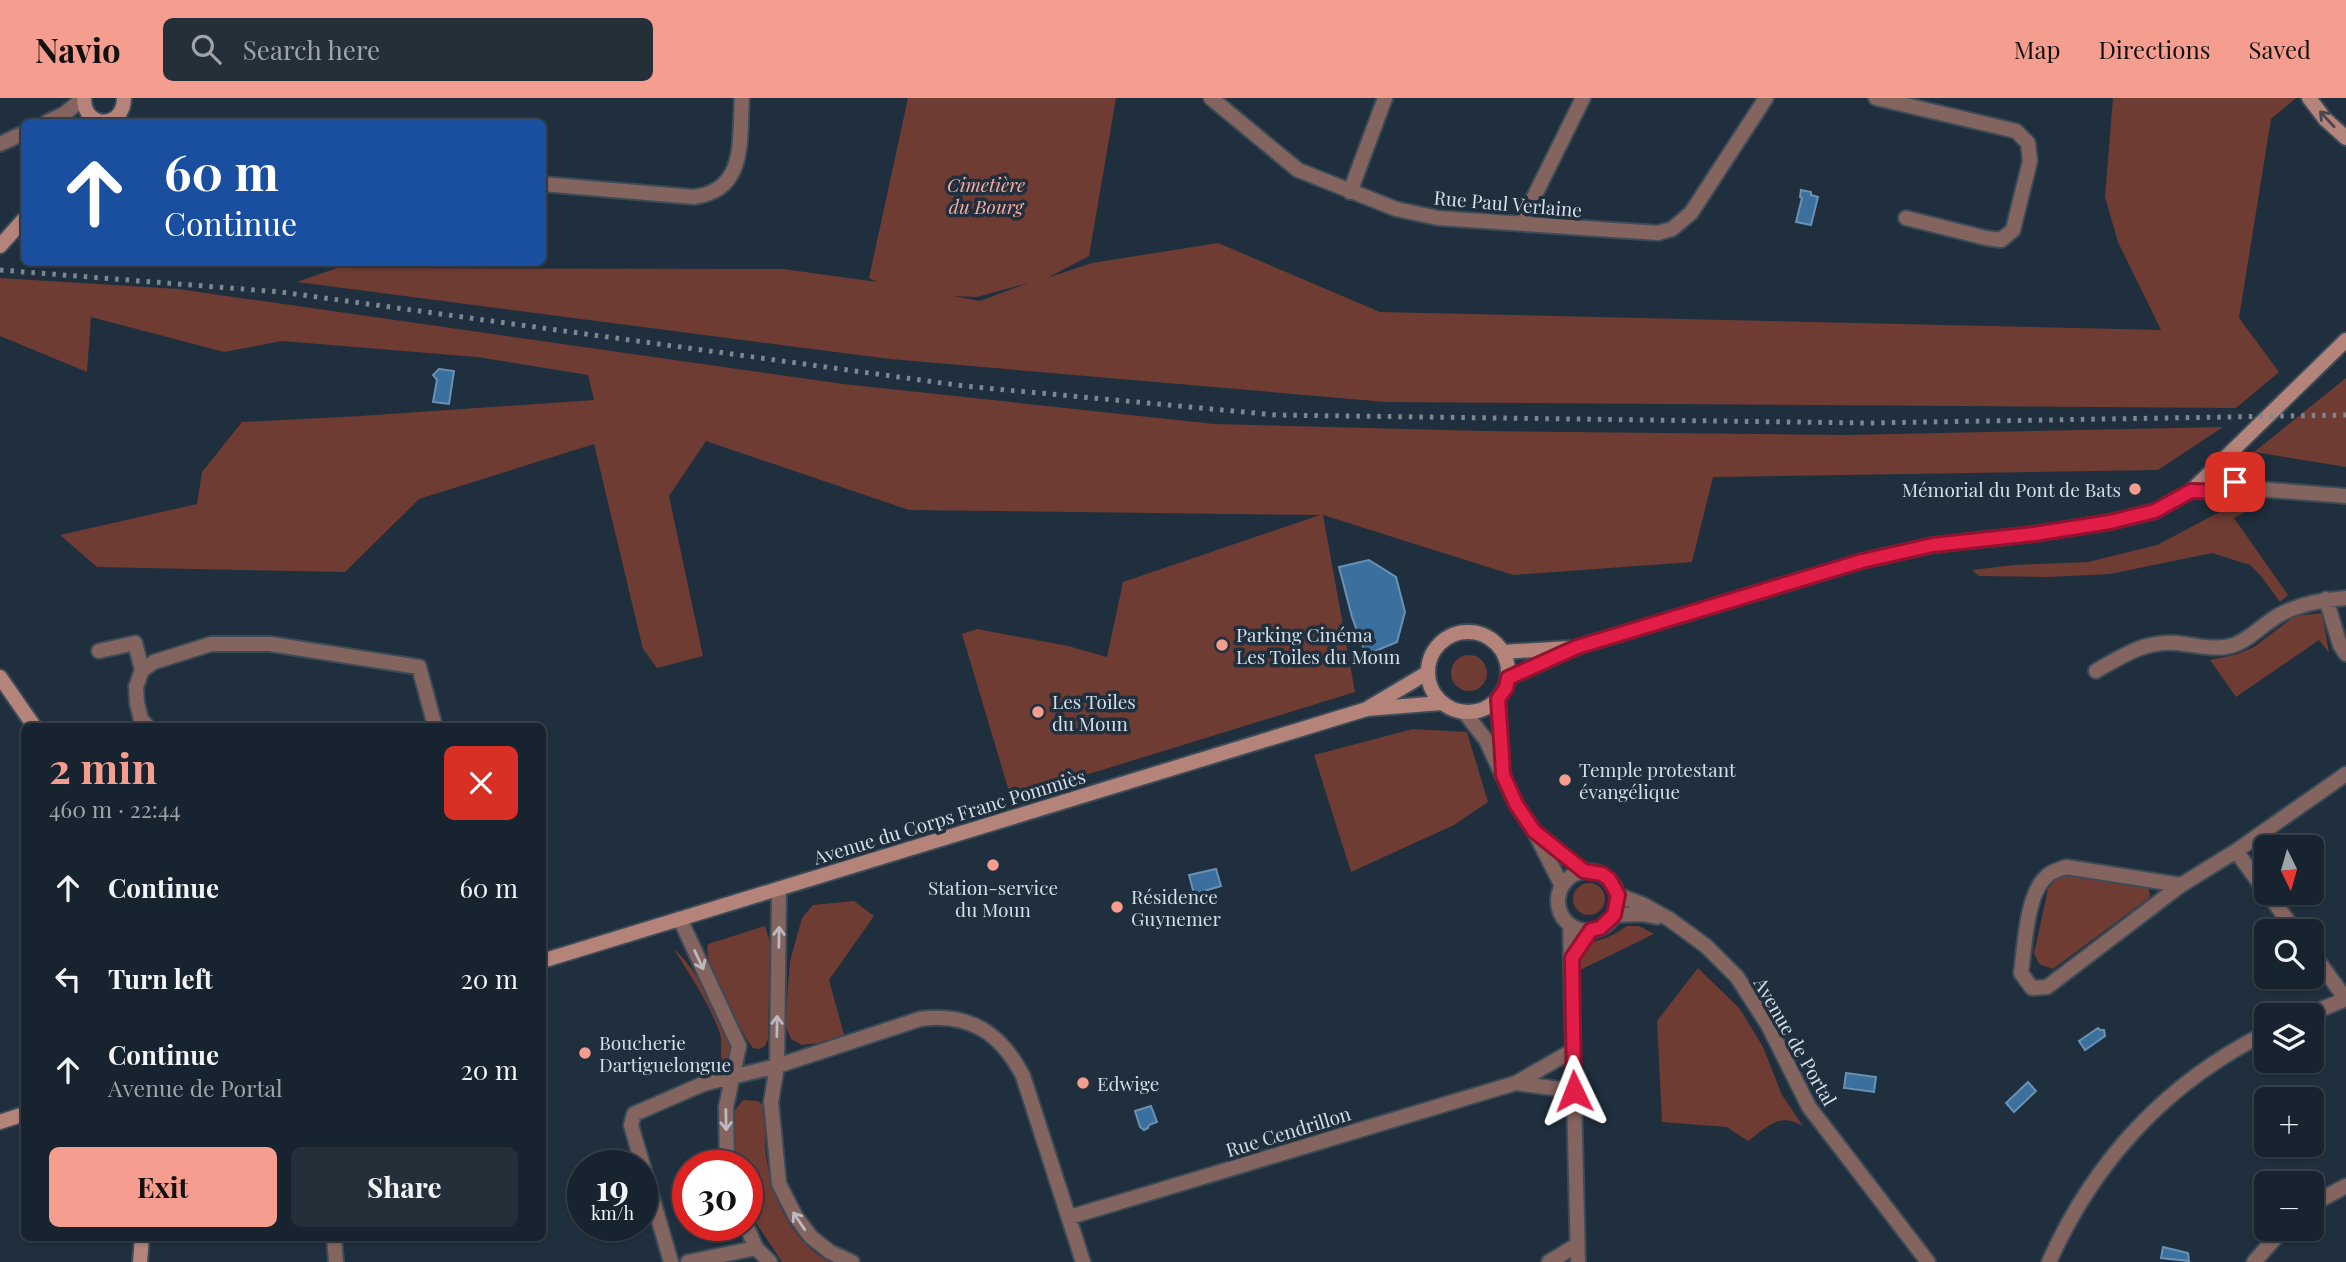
<!DOCTYPE html>
<meta charset="utf-8">
<style>
:root{--surface:#17232e;--page:#242f3a;--text:#f1f3f6;--muted:#9ea4aa;--line:#36404a;--accent:#f59d8e}
body{margin:0;font-family:"Playfair Display",serif;background:var(--page);color:var(--text);height:100vh;display:flex;flex-direction:column;font-size:26px;white-space:nowrap}
*{box-sizing:border-box;margin:0}
p{font-size:23px;color:var(--muted)}
.icon{flex:none;width:38px;height:38px;fill:none;stroke:currentColor;stroke-width:2;stroke-linecap:round;stroke-linejoin:round}
.map{position:relative;flex:1;overflow:hidden}
.drawer{position:absolute;left:21px;top:625px;width:525px;height:518px;display:flex;flex-direction:column;background:var(--surface);border-radius:10px;box-shadow:0 2px 5px #0004,0 0 0 2px var(--line)}
.drawer>*{flex:none}
.hud{position:absolute;left:21px;top:21px;width:525px;height:147px;border-radius:10px;box-shadow:0 2px 5px #0004,0 0 0 2px var(--line);background:#1a4fa0;color:#fff;overflow:hidden}
.needle{width:46px;rotate:175deg}
.tools{position:absolute;left:2254px;top:737px;display:grid;gap:14px}
.tools a{display:grid;place-items:center;width:70px;height:70px;border-radius:10px;background:var(--surface);box-shadow:0 2px 5px #0004,0 0 0 2px var(--line);font-size:35px}
.speed{position:absolute;left:567px;top:1052px;display:flex;gap:14px;font-size:35px;font-weight:700;text-align:center}
.speed>*{display:grid;place-content:center;width:91px;height:91px;border-radius:50%;background:var(--surface);box-shadow:0 2px 5px #0004,0 0 0 2px var(--line);line-height:1}
.speed small{font-size:18px;font-weight:400}
.speed .limit{border:10px solid #d22;background:#fff;color:#111}
.pin{position:absolute;display:grid;place-items:center;width:60px;height:60px;color:#fff;margin:-30px;border-radius:14px;box-shadow:0 4px 10px #0006}
.me{position:absolute;width:77px;margin:-38px;rotate:358deg;stroke-linejoin:round;filter:drop-shadow(0 0 5px #0008)}
.turn{display:flex;align-items:center;gap:24px;height:147px;padding:0 28px;font-size:32px}
.turn .icon{width:91px;height:91px;stroke-width:2.5}
.turn b{display:block;font-size:49px;line-height:60px}
.round{display:grid;place-items:center;flex:none;width:74px;height:74px;border-radius:10px;background:var(--page)}
.headline{display:flex;align-items:center;justify-content:space-between;height:119px;padding:0 28px}
h1{font-size:42px;font-weight:700;line-height:52px;color:var(--accent)}
.primary-button{display:flex;gap:14px;margin-top:auto;padding:14px 28px}
.primary-button a{flex:1;height:80px;border-radius:10px;background:var(--accent);color:#111;font-size:28px;font-weight:700;line-height:80px;text-align:center}
.primary-button a+a{background:var(--page);color:var(--text)}
ul{padding:0;list-style:none}
li{display:flex;align-items:center;gap:21px;height:91px;padding:0 28px}
li div{flex:1}
li b{display:block;font-size:26px}
li em{font-style:normal}
header{display:flex;align-items:center;gap:42px;box-sizing:border-box;height:98px;padding:0 35px;background:var(--accent);color:#111}
header strong{font-size:33px}
nav{display:flex;gap:38px;margin-inline-start:auto;font-size:24px}
.search{width:490px;height:63px;background:var(--page);display:flex;align-items:center;gap:18px;box-sizing:border-box;padding:0 24px;border-radius:10px;color:var(--muted);font-size:26px}
.map>svg:first-child{display:block}
</style>
<header>
<strong>Navio</strong>
<div class="search"><svg class="icon" aria-label="search" viewBox="0 0 24 24"><circle cx="10" cy="10" r="6"/><path d="M15 15l6 6"/></svg>Search here</div>
<nav><a>Map</a><a>Directions</a><a>Saved</a></nav>
</header>
<div class="map">
<svg width="2346" height="1164" viewBox="0 0 2346 1164">
<rect width="100%" height="100%" fill="#1f2f3d"/>
<path fill="#6f3c34" fill-rule="evenodd" d="M908,0H1116L1089,158L1047,180L1092,165L1218,145L1380,214L2161,232L2118,144L2105,99L2113,0H2296L2271,21L2239,220L2279,274L2236,310L1386,304L890,261L297,184L337,170L783,171L877,184L869,180ZM1028,185L980,203L953,198L977,199Z
M0,180L178,191L843,286L1214,326L1483,333L1846,337L2223,329L2158,372L1713,379L1692,464L1513,477L1323,417L1355,594L1011,700L962,536L977,531L1068,548L1107,559L1123,484L1320,417L909,412L706,343L669,398L703,558L657,570L643,551L594,346L419,401L345,474L97,469L60,437L197,406L202,374L242,324L361,318L594,302L588,277L477,259L282,243L224,254L91,219L87,274L0,238Z
M2346,280V369L2254,354Z
M2235,406L2251,411L2234,420L2288,497L2280,504L2261,478L2250,467L2212,455L2110,476L2047,479L1979,478L1972,472L2014,467L2088,464L2157,447Z
M2322,515L2329,555L2319,542L2236,599L2210,562L2238,556L2254,549L2295,518Z
M1451 575a18 18 0 1 1 36 0a18 18 0 1 1-36 0Z
M1413,631L1467,634L1488,704L1454,727L1351,774L1314,657Z
M2074,774L2148,786L2150,799L2053,871L2039,866L2034,855L2048,791L2058,779Z
M1573 801a16 16 0 1 1 32 0a16 16 0 1 1-32 0Z
M854,803L874,818L829,882L844,937L818,945L802,947L791,941L785,926L790,863L802,820L813,807Z
M765,828L770,844L768,941L765,948L759,951L753,950L747,942C735,919 703,872 708,846Z
M1627,828H1639L1654,836L1580,872C1578,845 1585,847 1606,840C1613,837 1620,833 1627,828Z
M674,851C698,872 727,927 732,958L723,968C719,958 723,946 720,936C710,906 690,878 674,851Z
M1698,870L1740,911L1763,949L1782,997L1803,1028C1778,1014 1769,1028 1748,1043L1727,1029L1662,1024L1657,923Z
M743,1002L758,1003L763,1007C767,1023 764,1040 766,1056C771,1098 791,1144 830,1164H782L747,1111V1068L736,1067L733,1015Z"/>
<path fill="#3b709e" stroke="#6991b4" stroke-width="2" d="M1801,92L1811,94V97L1818,99L1811,127L1796,124L1802,100L1800,99Z
M439,271L454,273L449,306L433,304L437,282L433,277Z
M1369,462L1396,479L1405,514L1397,544L1366,557L1352,519L1339,469Z
M1216,771L1221,788L1194,796L1189,777Z
M2098,930L2100,932H2104L2105,938L2085,952L2079,943Z
M1846,975L1876,979L1874,994L1844,990Z
M2028,984L2036,993L2014,1014L2006,1005Z
M1151,1008L1157,1024L1149,1027L1148,1030L1144,1032L1140,1029L1135,1013Z
M2163,1149L2188,1155L2189,1163L2161,1160Z"/>
<g fill="none" stroke-linecap="round" stroke-linejoin="round">
<g stroke="#3c4b58" stroke-width="18">
<path id="street" d="M1211,0L1298,72L1396,111L1438,120L1658,135L1672,131L1691,115L1766,0
M1876,0L2016,33L2028,45L2030,63L2013,132L2001,142L1986,140L1906,120
M47,24L64,16L84,0
M0,46L24,35
M542,86L694,99C747,92 739,42 742,0
M1350,94L1385,0
M1521,125L1583,0
M2226,359C2229,375 2231,382 2246,390
M2191,393L2233,394L2246,390L2346,398
M2326,501L2340,547L2346,556
M99,553L135,545L142,572
M2096,573C2122,558 2144,543 2176,545C2195,547 2215,553 2234,547C2248,542 2258,531 2270,523C2291,507 2321,502 2346,500
M1498,601L1502,669
M1465,615L1486,642L1516,706L1534,733L1562,788
M147,628L141,621L137,605L136,589L142,572L154,564L211,546H270L419,569L435,628
M1539,737L1584,773
M2236,753L2266,794
M1558 803a30 30 0 1 1 60 0a30 30 0 1 1-60 0Z
M2181,787L2066,769C2059,772 2051,773 2046,779C2026,797 2025,849 2021,875L2032,890L2047,889L2181,787L2236,753L2346,676
M779,791L777,968L771,1004L779,1086L796,1119L811,1139L830,1154L852,1164
M2267,794L2295,833
M1618,797L1644,807L1669,821L1706,848L1737,879L1768,927L1809,1009L1928,1164
M1614,817L1642,816L1657,819
M680,821L739,948L726,1009L727,1068
M1570,827L1578,1164
M2312,855L2346,901
M2307,917L2346,901
M1516,985L1574,993
M2312,1106L2346,1088
M1070,1119L1516,985L1572,953
M746,1127L756,1150L770,1164
M334,1139L336,1164
M671,1164L631,1027L634,1016L703,986L777,968L920,921C969,914 1001,935 1023,978L1083,1164
M688,1164L756,1150
M1549,1164L1577,1147
M2049,1164C2094,1063 2167,984 2266,935
M2254,1164L2284,1130"/>
</g>
<g stroke="#3c4b58" stroke-width="18">
<path id="secondary" d="M84,0C84,32 124,31 124,0
M2309,0L2325,21L2346,40
M0,148L24,121
M1428 574a40 40 0 1 1 80 0a40 40 0 1 1-80 0Z
M1503,554L1569,550
M0,579L34,628
M1508,580L1577,549L1862,463L1933,447L2034,436L2110,424L2155,413L2191,393L2346,242
M1368,610L1427,575
M542,863L1367,611L1441,605
M0,1024L24,1016
M140,1164L142,1139"/>
</g>
<use href="#street" stroke="#84645f" stroke-width="14"/>
<use href="#secondary" stroke="#b4837a" stroke-width="14"/>
<path stroke="#7b8894" stroke-width="5" stroke-dasharray="3.5 7" stroke-linecap="butt" d="M0,172L281,194L964,288L1276,317L1867,325L2346,317"/>
</g>
<defs><path id="oneway-shaft" d="M-6 0H5M1.5-3L5.5 0L1.5 3" fill="none" stroke-width="1.6" stroke-linecap="round" stroke-linejoin="round" transform="scale(1.75)"/></defs>
<use stroke="#4c484f" href="#oneway-shaft" transform="translate(2327 21) rotate(-133)"/>
<g stroke="#bcb9bf">
<use href="#oneway-shaft" transform="translate(779 839) rotate(-89)"/>
<use href="#oneway-shaft" transform="translate(699 862) rotate(65)"/>
<use href="#oneway-shaft" transform="translate(777 928) rotate(-89)"/>
<use href="#oneway-shaft" transform="translate(726 1022) rotate(89)"/>
<use href="#oneway-shaft" transform="translate(799 1123) rotate(-124)"/>
</g>
<g fill="none" stroke-linecap="round" stroke-linejoin="round">
<g stroke="#92132f" stroke-width="18">
<path id="route" d="M1574,993L1572,860L1591,832L1600,830L1614,817L1618,797L1609,781L1602,776L1584,773L1534,733L1516,706L1503,677L1502,657L1498,601L1506,590L1508,580L1577,549L1862,463L1933,447L2034,436L2110,424L2155,413L2191,393L2233,394L2246,390L2235,384"/>
</g>
<use href="#route" stroke="#e11d48" stroke-width="12"/>
</g>
<g fill="#f59d8e" stroke="#1f2f3d" stroke-width="2.5">
<circle cx="2135" cy="391" r="7"/>
<circle cx="1222" cy="547" r="7"/>
<circle cx="1038" cy="614" r="7"/>
<circle cx="1565" cy="682" r="7"/>
<circle cx="993" cy="767" r="7"/>
<circle cx="1117" cy="809" r="7"/>
<circle cx="585" cy="955" r="7"/>
<circle cx="1083" cy="985" r="7"/>
</g>
<g text-anchor="middle" dominant-baseline="central" stroke-width="7" stroke-linejoin="round" paint-order="stroke">
<g font-size="19" font-style="italic" fill="#fbaa9d" stroke="#1f2f3d">
<text x="986" y="86">Cimetière<tspan x="986" dy="22">du Bourg</tspan></text>
</g>
<g font-size="19" fill="#d4dee8" stroke="#1f2f3d">
<text transform="translate(1508 105) rotate(5)">Rue Paul Verlaine</text>
<text transform="translate(949 718) rotate(-17)">Avenue du Corps Franc Pommiès</text>
<text transform="translate(1796 943) rotate(60)">Avenue de Portal</text>
<text transform="translate(1288 1033) rotate(-17)">Rue Cendrillon</text>
</g>
<g font-size="19" fill="#d4dee8" stroke="#1f2f3d" text-anchor="start">
<text x="2121" y="391" text-anchor="end">Mémorial du Pont de Bats</text>
<text x="1236" y="536">Parking Cinéma<tspan x="1236" dy="22">Les Toiles du Moun</tspan></text>
<text x="1052" y="603">Les Toiles<tspan x="1052" dy="22">du Moun</tspan></text>
<text x="1579" y="671">Temple protestant<tspan x="1579" dy="22">évangélique</tspan></text>
<text x="993" y="789" text-anchor="middle">Station-service<tspan x="993" dy="22">du Moun</tspan></text>
<text x="1131" y="798">Résidence<tspan x="1131" dy="22">Guynemer</tspan></text>
<text x="599" y="944">Boucherie<tspan x="599" dy="22">Dartiguelongue</tspan></text>
<text x="1097" y="985">Edwige</text>
</g>
</g>
</svg>
<div class="tools">
<a><svg class="needle" viewBox="-14 -14 28 28"><path d="M0-13l5 13h-10z" fill="#e53935"/><path d="M0 13l5-13h-10z" fill="#9ea4aa"/></svg></a>
<a><svg class="icon" aria-label="search" viewBox="0 0 24 24"><circle cx="10" cy="10" r="6"/><path d="M15 15l6 6"/></svg></a>
<a><svg class="icon" aria-label="layers" viewBox="0 0 24 24"><path d="M12 4l9 5-9 5-9-5zM3 14l9 5 9-5"/></svg></a>
<a>+</a>
<a>−</a>
</div>
<div class="speed"><div>19<small>km/h</small></div><div class="limit">30</div></div>
<div class="pin" style="left:2235px;top:384px;background:#d93025"><svg class="icon" aria-label="arrive" viewBox="0 0 24 24"><path d="M6 21V4h12l-3 4 3 4H6"/></svg></div>
<svg class="me" style="left:1574px;top:993px" viewBox="-20 -20 40 40"><path d="M0-17L14 15 0 8-14 15z" fill="#e11d48" stroke="#fff" stroke-width="4"/></svg>
<div class="hud">
<div class="turn"><svg class="icon" aria-label="ahead" viewBox="0 0 24 24"><path d="M12 20V5M6 11l6-6 6 6"/></svg><div><b>60 m</b>Continue</div></div>
</div>
<section class="drawer">
<div class="headline"><div><h1>2 min</h1><p>460 m · 22:44</p></div><a class="round" style="background:#d93025;color:#fff"><svg class="icon" aria-label="close" viewBox="0 0 24 24"><path d="M6 6l12 12M18 6L6 18"/></svg></a></div>
<ul>
<li><svg class="icon" aria-label="ahead" viewBox="0 0 24 24"><path d="M12 20V5M6 11l6-6 6 6"/></svg><div><b>Continue</b></div><em>60 m</em></li>
<li><svg class="icon" aria-label="left" viewBox="0 0 24 24"><path d="M17 20v-9H6M10 6l-5 5 5 5"/></svg><div><b>Turn left</b></div><em>20 m</em></li>
<li><svg class="icon" aria-label="ahead" viewBox="0 0 24 24"><path d="M12 20V5M6 11l6-6 6 6"/></svg><div><b>Continue</b><p>Avenue de Portal</p></div><em>20 m</em></li>
</ul>
<div class="primary-button"><a>Exit</a><a>Share</a></div>
</section>
</div>
